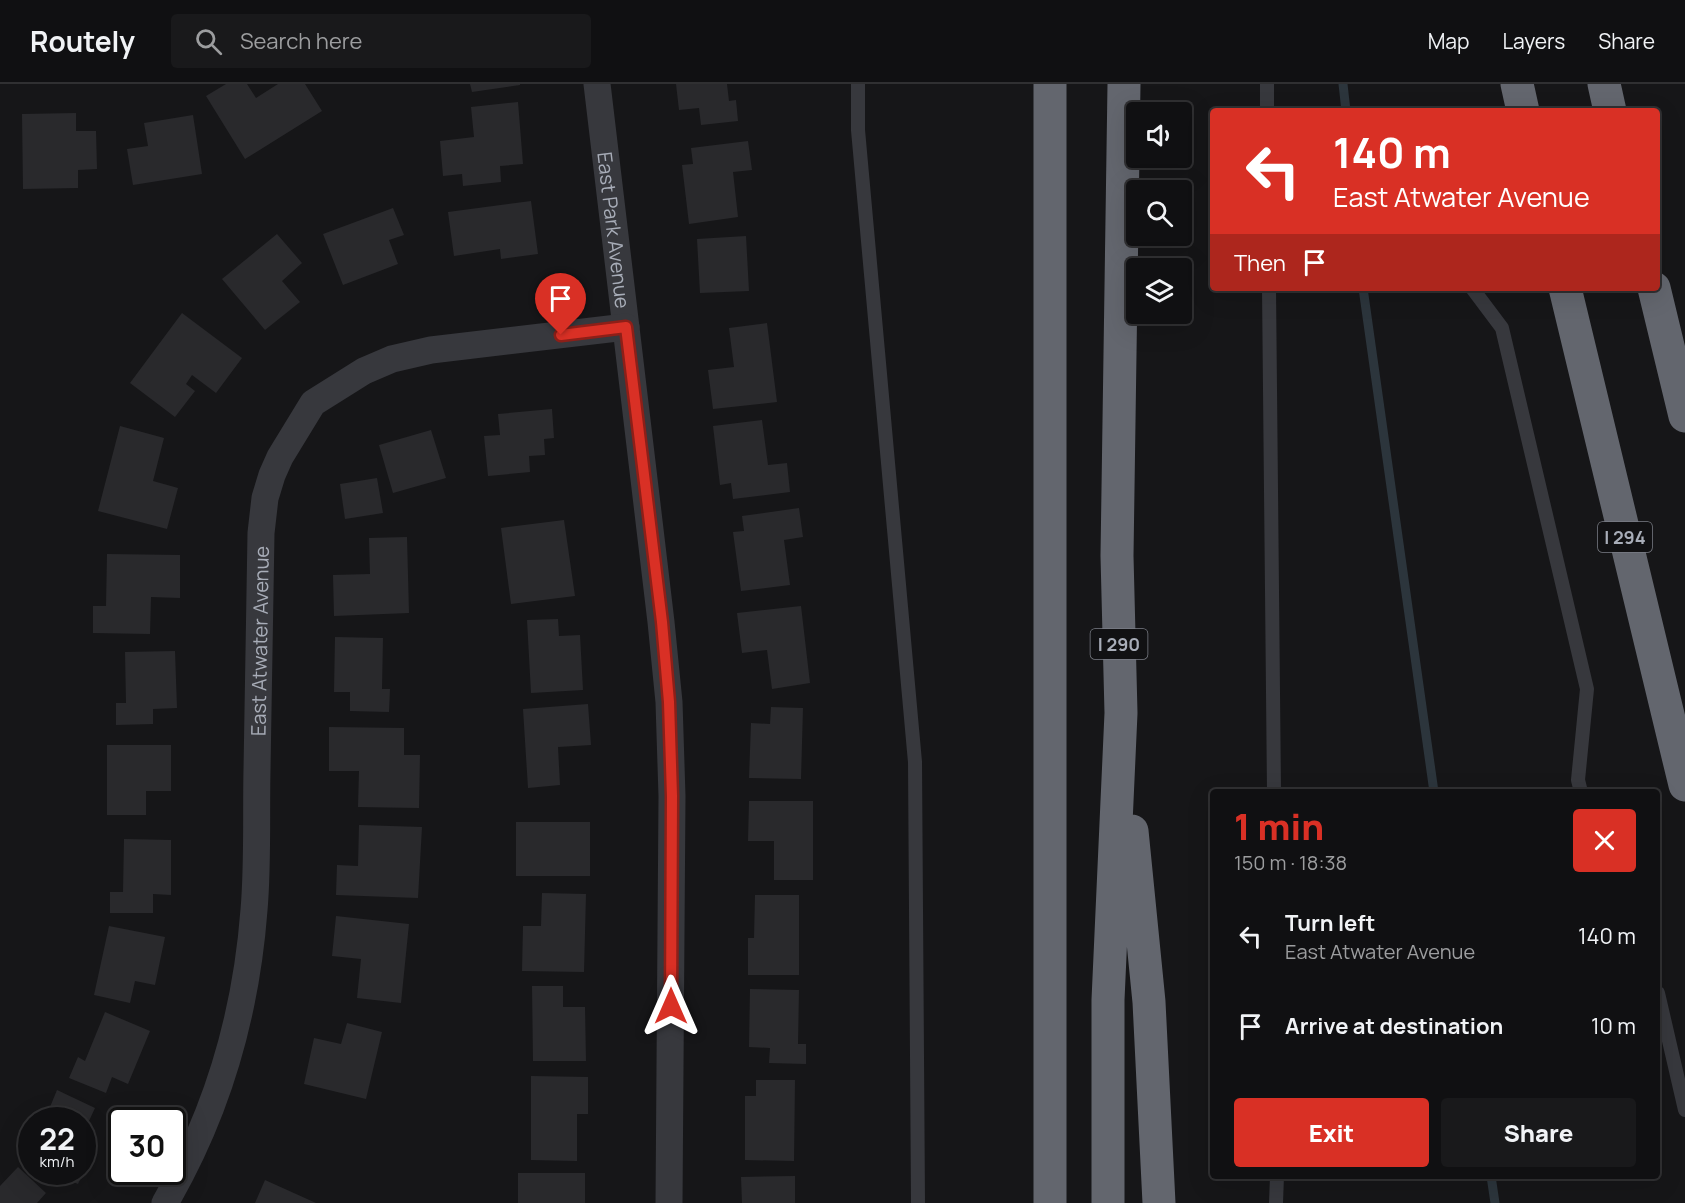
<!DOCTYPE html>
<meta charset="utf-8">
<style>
:root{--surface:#101012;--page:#19191b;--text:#f1f3f6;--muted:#9c9d9f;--line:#303032;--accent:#d93025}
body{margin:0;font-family:Manrope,sans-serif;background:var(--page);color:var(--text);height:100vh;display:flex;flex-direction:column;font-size:22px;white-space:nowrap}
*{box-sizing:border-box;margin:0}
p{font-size:20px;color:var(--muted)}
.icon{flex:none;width:33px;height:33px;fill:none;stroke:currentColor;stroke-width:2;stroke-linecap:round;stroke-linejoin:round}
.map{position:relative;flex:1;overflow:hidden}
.sheet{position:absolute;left:1210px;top:705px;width:450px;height:390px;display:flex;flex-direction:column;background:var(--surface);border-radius:6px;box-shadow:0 6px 24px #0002,0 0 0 2px var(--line)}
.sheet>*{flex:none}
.banner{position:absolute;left:1210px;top:24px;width:450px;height:183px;border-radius:6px;box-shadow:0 6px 24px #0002,0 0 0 2px var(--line);background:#d93025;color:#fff;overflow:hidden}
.fabs{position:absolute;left:1126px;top:18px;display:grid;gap:12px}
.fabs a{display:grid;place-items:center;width:66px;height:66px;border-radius:6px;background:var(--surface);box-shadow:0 6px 24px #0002,0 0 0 2px var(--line);font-size:30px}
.speed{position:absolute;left:18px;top:1023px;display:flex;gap:12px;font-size:30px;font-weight:700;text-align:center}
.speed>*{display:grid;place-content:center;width:78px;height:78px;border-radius:50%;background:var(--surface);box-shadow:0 6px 24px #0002,0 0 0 2px var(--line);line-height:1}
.speed small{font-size:15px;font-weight:400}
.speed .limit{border:3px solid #111;border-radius:9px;background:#fff;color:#111}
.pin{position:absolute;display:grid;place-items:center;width:51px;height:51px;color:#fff;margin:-62px -26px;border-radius:50% 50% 50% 0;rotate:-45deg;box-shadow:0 0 6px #0007}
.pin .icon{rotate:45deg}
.me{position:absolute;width:66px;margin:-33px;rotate:0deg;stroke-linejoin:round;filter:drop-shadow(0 0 4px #0008)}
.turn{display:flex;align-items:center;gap:21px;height:126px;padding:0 24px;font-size:27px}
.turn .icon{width:78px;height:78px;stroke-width:2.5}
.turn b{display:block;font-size:42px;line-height:51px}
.then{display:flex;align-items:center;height:57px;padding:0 24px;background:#0003;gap:12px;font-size:22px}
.round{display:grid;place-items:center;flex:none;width:63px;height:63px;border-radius:6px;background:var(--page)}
.head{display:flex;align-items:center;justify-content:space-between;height:102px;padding:0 24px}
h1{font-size:36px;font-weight:800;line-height:45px;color:var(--accent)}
.cta{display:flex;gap:12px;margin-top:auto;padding:12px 24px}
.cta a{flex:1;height:69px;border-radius:6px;background:var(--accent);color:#fff;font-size:24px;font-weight:800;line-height:69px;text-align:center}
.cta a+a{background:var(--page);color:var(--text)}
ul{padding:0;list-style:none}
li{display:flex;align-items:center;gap:18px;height:90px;padding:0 24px}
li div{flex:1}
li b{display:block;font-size:22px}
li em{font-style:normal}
header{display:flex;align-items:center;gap:36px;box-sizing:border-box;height:84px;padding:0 30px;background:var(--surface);border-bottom:2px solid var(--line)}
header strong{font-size:28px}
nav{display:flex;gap:33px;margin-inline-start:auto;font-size:21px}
.search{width:420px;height:54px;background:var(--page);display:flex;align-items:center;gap:15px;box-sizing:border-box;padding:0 21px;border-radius:6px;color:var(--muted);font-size:22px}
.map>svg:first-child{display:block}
</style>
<header>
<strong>Routely</strong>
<div class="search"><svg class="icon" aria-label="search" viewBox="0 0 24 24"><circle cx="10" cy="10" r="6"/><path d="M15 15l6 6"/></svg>Search here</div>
<nav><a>Map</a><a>Layers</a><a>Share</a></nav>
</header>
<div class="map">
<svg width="1685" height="1119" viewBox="0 0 1685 1119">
<rect width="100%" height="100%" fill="#161618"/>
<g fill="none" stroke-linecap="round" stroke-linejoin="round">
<path stroke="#2c353c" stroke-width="9" d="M1343,0L1346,27
M1363,204L1434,708
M1491,1092L1495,1119"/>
</g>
<path fill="#29292c" d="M226,0H247L256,14L278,0H305L322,27L245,75L206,12Z
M470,0H520V1L472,8Z
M676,0H727L729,17L736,16L738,37L701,41L699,24L679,26Z
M518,18L523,80L500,82L501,98L463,102L462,90L443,92L440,57L474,53L471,23Z
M76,29V47H96L97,85L78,86V104L23,105L22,30Z
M193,31L202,90L133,101L127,65L148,62L144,39Z
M748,57L752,86L733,88L738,133L689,140L682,81L693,80L691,64Z
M531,117L538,170L501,175L500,165L454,172L448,128Z
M393,124L404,151L389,156L398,180L343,201L323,150Z
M277,150L302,179L282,197L300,218L265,246L222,195Z
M746,152L749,207L700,209L697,155Z
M182,229L242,274L216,309L192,291L186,300L195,307L175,333L130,299Z
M767,239L777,318L713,325L708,286L734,283L729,244Z
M552,325L554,354L544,355L545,371L529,372L530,388L488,392L484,352L500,351L498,330Z
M762,336L768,381L787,379L790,408L733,415L731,399L720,401L713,342Z
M120,342L164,354L153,397L178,404L167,445L98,427Z
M431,346L446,394L393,409L379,361Z
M377,394L383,429L345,435L340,400Z
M799,424L803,453L784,456L790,501L741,507L733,448L744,447L742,432Z
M564,436L575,512L511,520L501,444Z
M407,453L409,529L334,532L333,491L370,490L369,454Z
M107,470L180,471V514L151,513L150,550L93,549V522H106Z
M801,522L810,599L772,605L767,566L742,569L737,529Z
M558,535L559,552L580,551L583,606L531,609L527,536Z
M335,553L383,554L382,605H390L389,628L350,627V608H334Z
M175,567L177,624L153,625V640L116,641V619H126L125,568Z
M588,620L591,661L558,663L560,701L528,704L523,625Z
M771,623L803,624L801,695L749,694L751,639L770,640Z
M329,643L404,644V671H420L419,724L358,723L359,687H329Z
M107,661H171V707H146V731H107Z
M749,717H813V796H774V757H748Z
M516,738H590V792H516Z
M359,741L422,743L418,814L336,811L337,781L358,782Z
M124,755L171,756V811L153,810V829H110V808H123Z
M542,809L586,810L584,888L522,887L523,842H541Z
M755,811H799V891H748V854H754Z
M336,832L409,840L401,919L357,914L361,875L332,872Z
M109,842L165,853L155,901L135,897L130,919L94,911Z
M532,902H563V923H585L586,977H533Z
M750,905L799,906L798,960H806V980L769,979L770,964L749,963Z
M105,928L150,947L128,1000L112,993L106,1009L69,994L78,973L85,977Z
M347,939L382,948L366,1015L304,1000L314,954L341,960Z
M531,992L588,993V1030H577V1077L531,1076Z
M756,996H795L794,1077L745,1076V1012H756Z
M57,1006L95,1024L82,1052V1036H48L53,1025L50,1023Z
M82,1053L97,1059L78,1100L51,1088H82Z
M18,1083L46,1109L37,1119H0V1102Z
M518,1089H585V1119H518Z
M795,1092V1119H742L741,1093Z
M265,1096L316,1119H255Z"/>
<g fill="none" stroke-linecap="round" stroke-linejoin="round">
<path stroke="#37383d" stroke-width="14" d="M858,0V46L915,678L918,1119
M1267,0V27
M1269,204L1274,708
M1472,204L1502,244L1587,605L1578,696L1581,708
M1658,909L1685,1026
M1276,1119L1277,1092"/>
<g stroke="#37383d" stroke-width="27">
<path id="s1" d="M597,0L661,538L669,618L672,712L669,1119"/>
<path id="s2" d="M165,1119C218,1028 246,931 254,826C258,780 256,732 257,686C258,607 260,528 261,449L265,414L272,391L280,373L313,319L364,287L392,275L431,266L626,243"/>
</g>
<path stroke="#63666e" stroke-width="33" d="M1517,0L1523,27
M1604,0L1610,27
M1565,204L1685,701
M1654,204L1685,332
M1132,747L1149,918L1159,1119
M1050,1119V0
M1108,1119V916L1121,629L1117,472L1124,0"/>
</g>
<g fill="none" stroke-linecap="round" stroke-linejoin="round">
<g stroke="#8d1f18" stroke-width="15">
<path id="route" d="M561,251L626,243L662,538L669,618L672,712L671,922"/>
</g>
<use href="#route" stroke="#d93025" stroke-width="10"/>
</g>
<g text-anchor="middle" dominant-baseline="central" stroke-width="6" stroke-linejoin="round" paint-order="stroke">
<g fill="#111113" stroke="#7b7e86" stroke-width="1.5">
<rect x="1598" y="438" width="54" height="30" rx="4.5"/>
<rect x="1090.5" y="545" width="57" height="30" rx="4.5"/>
</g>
<g font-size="18" font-weight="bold" fill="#a8adb8">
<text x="1625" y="453">I 294</text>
<text x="1119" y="560">I 290</text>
</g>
<g font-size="20" fill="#a8adb8" stroke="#111113">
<text stroke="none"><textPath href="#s1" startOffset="147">East Park Avenue</textPath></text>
<text stroke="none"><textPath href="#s2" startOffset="578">East Atwater Avenue</textPath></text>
</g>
</g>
</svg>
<div class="fabs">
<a><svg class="icon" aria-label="sound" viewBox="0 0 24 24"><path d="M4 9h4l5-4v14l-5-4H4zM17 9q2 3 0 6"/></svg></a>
<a><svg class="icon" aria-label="search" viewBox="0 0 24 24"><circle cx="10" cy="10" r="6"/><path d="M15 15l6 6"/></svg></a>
<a><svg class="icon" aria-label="layers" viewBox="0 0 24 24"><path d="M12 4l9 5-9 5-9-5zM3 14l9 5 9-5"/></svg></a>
</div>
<div class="speed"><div>22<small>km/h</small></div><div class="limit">30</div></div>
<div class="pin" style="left:561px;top:251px;background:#d93025"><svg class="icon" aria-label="arrive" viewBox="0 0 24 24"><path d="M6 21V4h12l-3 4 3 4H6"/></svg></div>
<svg class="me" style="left:671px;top:922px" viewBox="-20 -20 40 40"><path d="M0-17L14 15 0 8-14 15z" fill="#d93025" stroke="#fff" stroke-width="4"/></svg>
<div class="banner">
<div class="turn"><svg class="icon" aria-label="left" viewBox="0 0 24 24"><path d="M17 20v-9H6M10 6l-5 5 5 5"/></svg><div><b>140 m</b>East Atwater Avenue</div></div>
<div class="then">Then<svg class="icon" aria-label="arrive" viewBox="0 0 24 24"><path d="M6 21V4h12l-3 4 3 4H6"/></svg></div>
</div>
<section class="sheet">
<div class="head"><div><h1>1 min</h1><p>150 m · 18:38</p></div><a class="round" style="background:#d93025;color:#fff"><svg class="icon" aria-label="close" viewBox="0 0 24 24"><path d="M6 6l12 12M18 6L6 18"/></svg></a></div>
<ul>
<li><svg class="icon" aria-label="left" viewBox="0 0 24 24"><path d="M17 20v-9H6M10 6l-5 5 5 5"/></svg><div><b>Turn left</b><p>East Atwater Avenue</p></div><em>140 m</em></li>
<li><svg class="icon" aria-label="arrive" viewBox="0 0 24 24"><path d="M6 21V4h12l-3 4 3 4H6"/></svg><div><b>Arrive at destination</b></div><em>10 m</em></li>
</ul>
<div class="cta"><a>Exit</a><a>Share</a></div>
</section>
</div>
